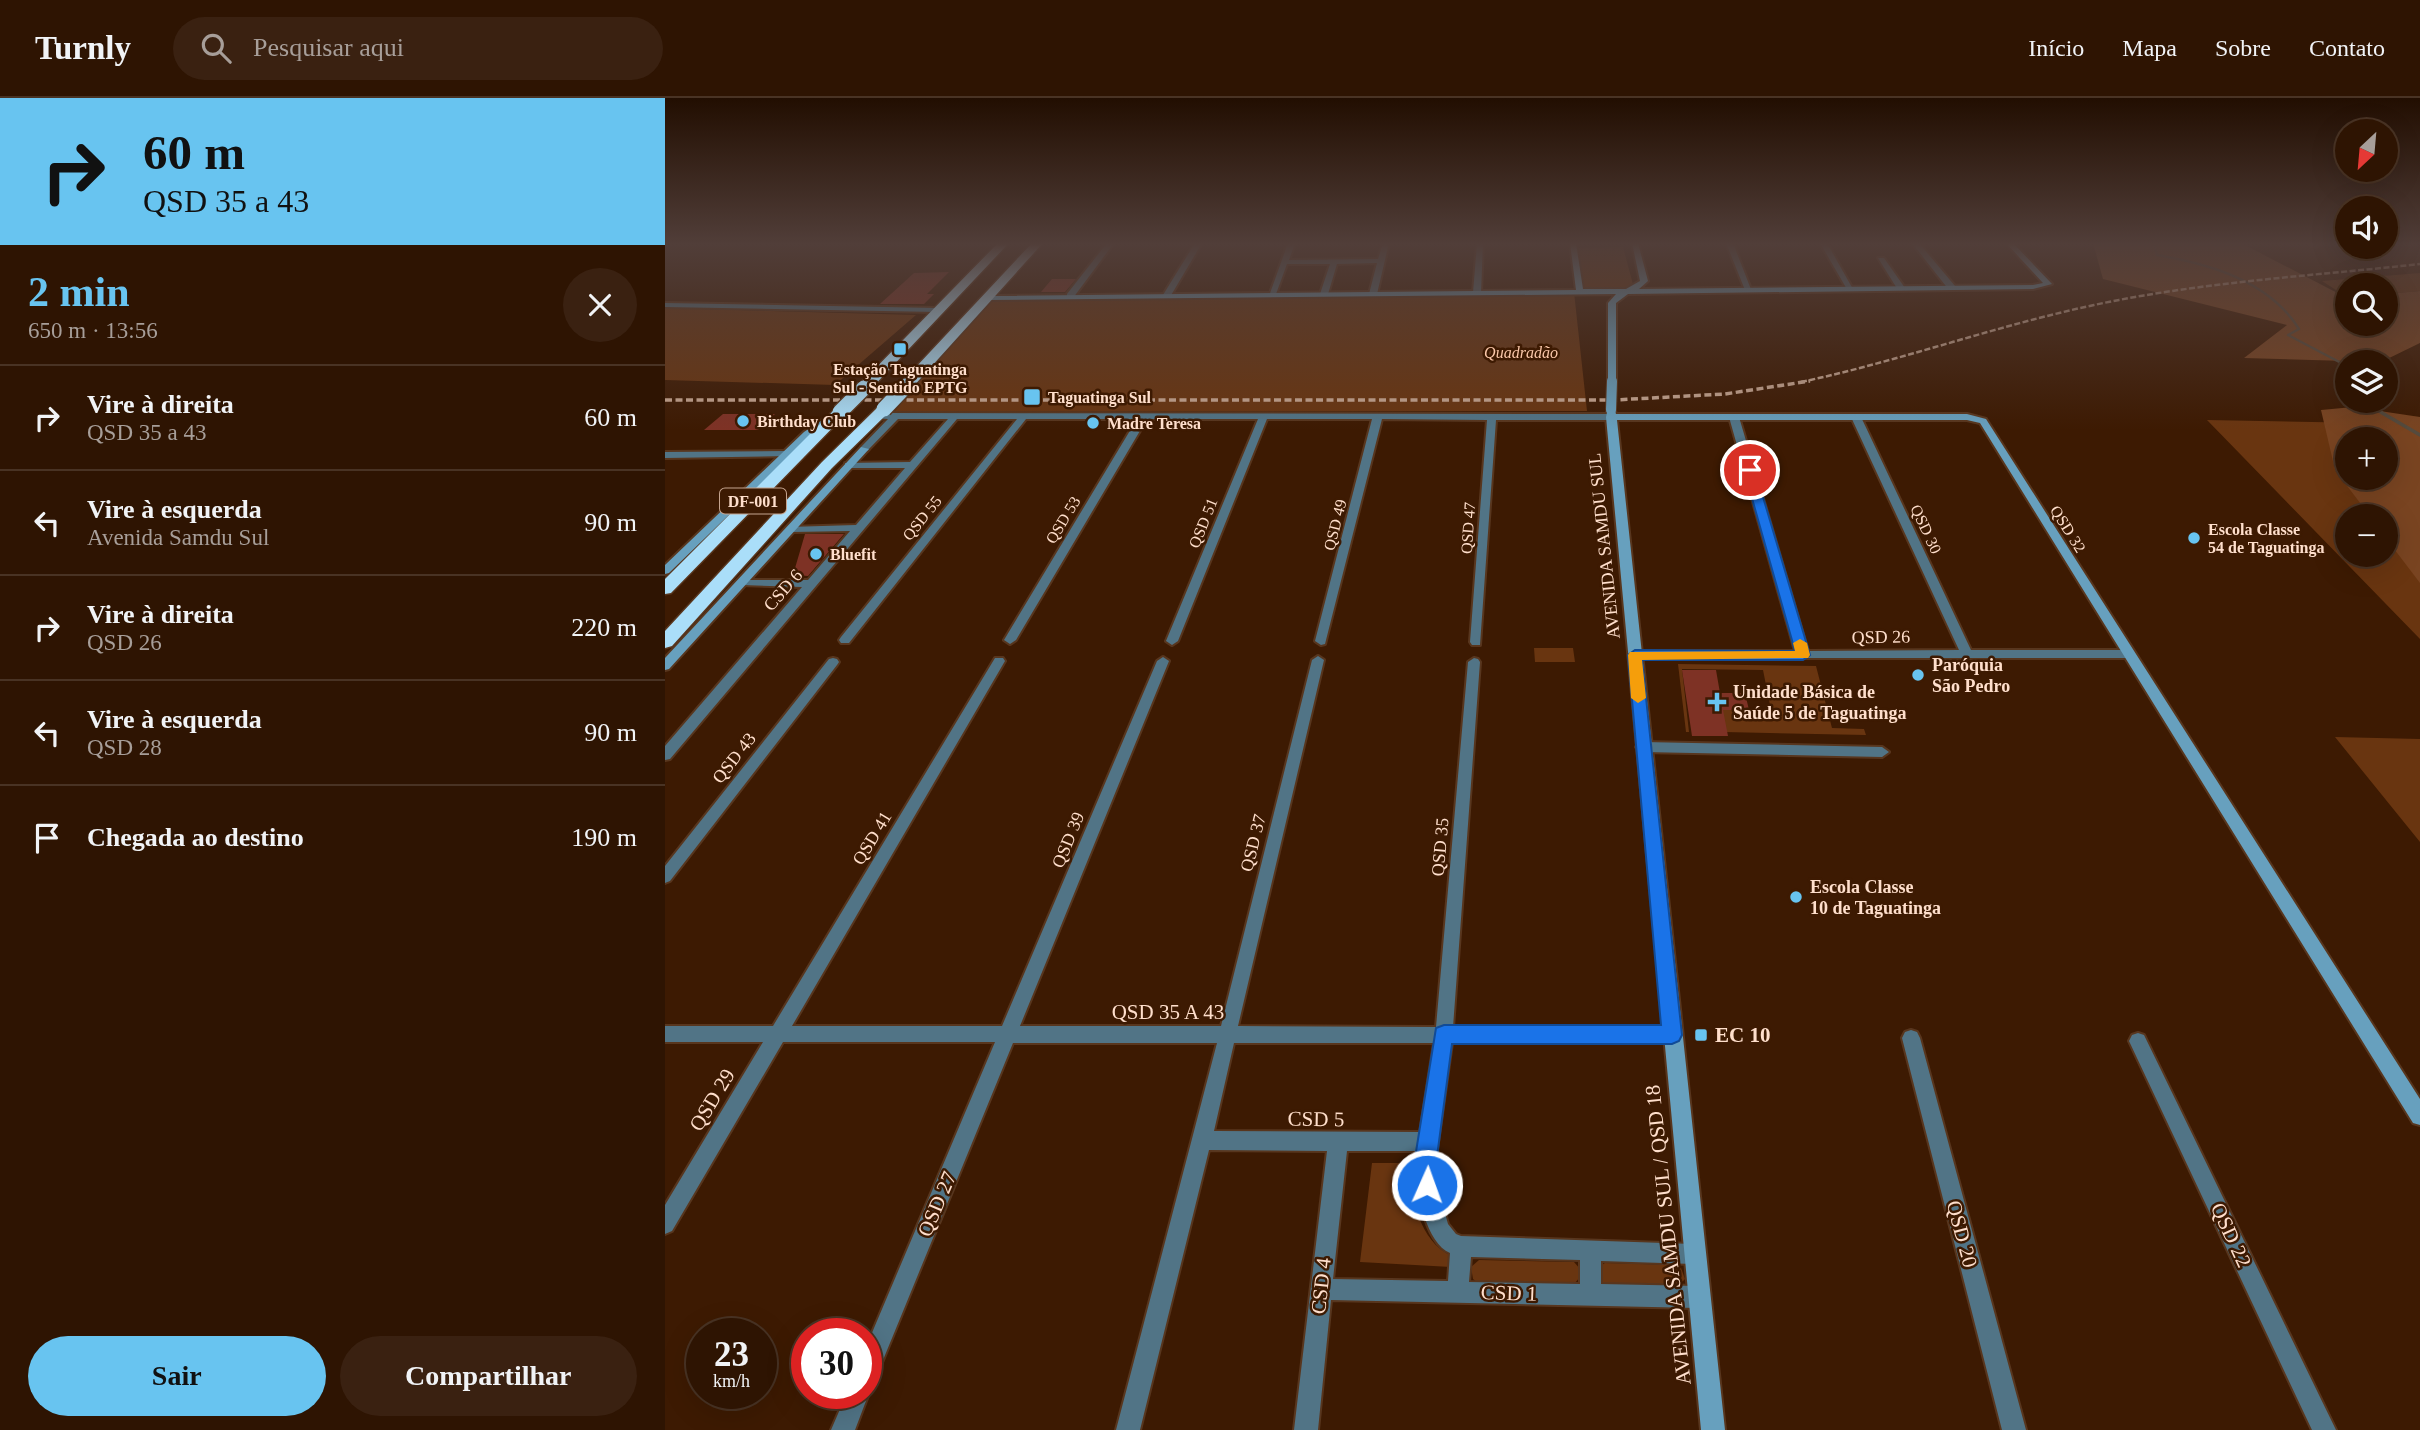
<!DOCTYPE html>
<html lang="pt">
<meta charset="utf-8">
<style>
:root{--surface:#2e1402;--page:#3a2111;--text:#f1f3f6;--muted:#a79e99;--line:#493324;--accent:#68c4f0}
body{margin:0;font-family:Georgia,serif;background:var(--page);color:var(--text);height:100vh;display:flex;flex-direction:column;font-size:26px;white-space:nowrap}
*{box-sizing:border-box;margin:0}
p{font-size:23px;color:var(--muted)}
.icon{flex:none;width:38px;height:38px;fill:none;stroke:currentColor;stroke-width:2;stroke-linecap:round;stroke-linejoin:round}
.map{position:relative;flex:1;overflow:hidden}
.details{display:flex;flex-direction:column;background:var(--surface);width:665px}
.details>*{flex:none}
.guide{background:#68c4f0;color:#111;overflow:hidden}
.needle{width:46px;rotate:206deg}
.controls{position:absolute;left:1670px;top:21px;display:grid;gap:14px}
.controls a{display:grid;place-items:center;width:63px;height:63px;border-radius:50%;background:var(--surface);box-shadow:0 7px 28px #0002,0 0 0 2px var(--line);font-size:35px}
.speed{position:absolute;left:21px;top:1220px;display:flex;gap:14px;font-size:35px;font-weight:700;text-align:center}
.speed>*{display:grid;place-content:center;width:91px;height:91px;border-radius:50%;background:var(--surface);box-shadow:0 7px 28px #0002,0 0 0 2px var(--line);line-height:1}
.speed small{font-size:18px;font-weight:400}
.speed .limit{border:10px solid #d22;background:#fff;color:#111}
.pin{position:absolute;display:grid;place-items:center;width:60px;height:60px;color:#fff;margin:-30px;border:4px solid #fff;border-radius:50%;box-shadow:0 2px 7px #0007}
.me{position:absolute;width:77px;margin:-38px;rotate:2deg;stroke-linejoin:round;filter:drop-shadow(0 0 5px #0008)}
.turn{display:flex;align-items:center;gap:24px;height:147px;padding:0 28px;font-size:32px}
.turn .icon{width:91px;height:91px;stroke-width:2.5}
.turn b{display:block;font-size:49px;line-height:60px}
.round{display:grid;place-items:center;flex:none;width:74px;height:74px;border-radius:37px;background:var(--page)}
.headline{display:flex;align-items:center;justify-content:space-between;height:119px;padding:0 28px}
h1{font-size:42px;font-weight:800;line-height:52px;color:var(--accent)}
.button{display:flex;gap:14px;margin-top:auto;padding:14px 28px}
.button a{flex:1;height:80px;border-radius:42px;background:var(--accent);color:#111;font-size:28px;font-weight:800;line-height:80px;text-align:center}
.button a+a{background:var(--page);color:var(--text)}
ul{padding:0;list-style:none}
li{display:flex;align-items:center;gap:21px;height:105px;padding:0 28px;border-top:2px solid var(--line)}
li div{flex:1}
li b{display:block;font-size:26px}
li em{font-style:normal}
header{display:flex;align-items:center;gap:42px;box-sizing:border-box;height:98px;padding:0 35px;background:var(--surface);border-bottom:2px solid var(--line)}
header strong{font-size:33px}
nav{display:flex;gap:38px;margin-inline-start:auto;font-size:24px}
.search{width:490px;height:63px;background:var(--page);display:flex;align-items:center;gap:18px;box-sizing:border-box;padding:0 24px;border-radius:38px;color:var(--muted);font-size:26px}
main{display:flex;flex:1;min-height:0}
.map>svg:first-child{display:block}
</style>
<header>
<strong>Turnly</strong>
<div class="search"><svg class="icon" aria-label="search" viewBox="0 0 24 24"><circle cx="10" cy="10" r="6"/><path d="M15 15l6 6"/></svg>Pesquisar aqui</div>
<nav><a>Início</a><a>Mapa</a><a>Sobre</a><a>Contato</a></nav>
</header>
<main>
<section class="details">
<div class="guide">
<div class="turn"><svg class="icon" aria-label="right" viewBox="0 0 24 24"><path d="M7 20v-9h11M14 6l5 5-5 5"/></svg><div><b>60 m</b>QSD 35 a 43</div></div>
</div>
<div class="headline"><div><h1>2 min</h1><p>650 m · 13:56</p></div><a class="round"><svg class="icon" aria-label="close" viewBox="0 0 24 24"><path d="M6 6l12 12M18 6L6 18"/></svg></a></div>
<ul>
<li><svg class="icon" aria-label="right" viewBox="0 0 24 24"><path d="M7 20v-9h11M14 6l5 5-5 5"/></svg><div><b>Vire à direita</b><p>QSD 35 a 43</p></div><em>60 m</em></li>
<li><svg class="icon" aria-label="left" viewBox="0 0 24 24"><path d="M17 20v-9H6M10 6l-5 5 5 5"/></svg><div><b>Vire à esquerda</b><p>Avenida Samdu Sul</p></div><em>90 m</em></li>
<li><svg class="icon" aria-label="right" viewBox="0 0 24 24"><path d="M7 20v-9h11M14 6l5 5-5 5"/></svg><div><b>Vire à direita</b><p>QSD 26</p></div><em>220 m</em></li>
<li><svg class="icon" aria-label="left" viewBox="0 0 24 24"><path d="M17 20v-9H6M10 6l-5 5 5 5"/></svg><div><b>Vire à esquerda</b><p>QSD 28</p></div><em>90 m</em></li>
<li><svg class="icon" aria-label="arrive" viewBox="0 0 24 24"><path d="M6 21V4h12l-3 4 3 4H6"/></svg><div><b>Chegada ao destino</b></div><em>190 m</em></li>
</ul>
<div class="button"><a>Sair</a><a>Compartilhar</a></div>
</section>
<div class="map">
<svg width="1755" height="1332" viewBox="0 0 1755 1332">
<rect width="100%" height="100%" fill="#3d1a02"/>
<path fill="#693510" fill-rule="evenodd" d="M958,149L969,190L917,191L913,150Z
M1755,175V193L1720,196V187H1682V199L1657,183Z
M909,194L922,313L229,314L321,200Z
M0,210L251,217L170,287L0,282Z
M1542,322L1755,326V541ZM1682,341H1720V380H1682ZM1682,418H1720V457H1682Z
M869,550H908L910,564H870Z
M1013,566L1151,568L1167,630L1199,631L1201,637L1059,634L1055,609H1078L1081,622H1108L1098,572L1017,571L1024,634H1021Z
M1670,639L1755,641V744Z
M707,1065H738C748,1098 753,1143 787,1158L786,1169L695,1164Z
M814,1162L909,1164L916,1172V1178L909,1186L812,1184L808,1181L806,1169Z
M940,1165L1011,1167L1016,1170L1020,1181L1013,1188L940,1187L936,1184L935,1168Z"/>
<path fill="#794421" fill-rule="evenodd" d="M1428,145H1576L1682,200V226H1720V196L1755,193V245L1716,264L1579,260L1622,227L1438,181Z
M1688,309L1755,319V485L1720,439V418H1705L1670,372L1656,312ZM1682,341H1720V380H1682Z"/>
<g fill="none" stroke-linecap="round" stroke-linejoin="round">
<path stroke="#554b3e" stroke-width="2.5" d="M1489,145L1492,157C1545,166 1604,183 1634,231L1623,237L1680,267L1677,278L1682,281"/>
<path stroke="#554b3e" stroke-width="3.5" d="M1703,303L1707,309L1755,337"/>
</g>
<path fill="#7e3225" d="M284,174L262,196H269L259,206H215L249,175Z
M387,181H411L400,194H376Z
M58,316H110L93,332H39Z
M140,436H179L143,478L128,477Z
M1017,572H1051L1055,595H1080L1084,612H1058L1063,638H1027Z"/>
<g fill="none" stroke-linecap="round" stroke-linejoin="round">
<g stroke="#58361e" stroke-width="4">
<path id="street" d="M442,145H449L408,200H402V196Z
M530,145H537L505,199H499L498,197Z
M623,145H630L624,162L713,161L718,145H724L712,196L708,198L704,196L712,165L672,166L663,196L659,198L655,196L665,166H622L611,196L604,198Z
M812,145H818L816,195L812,197L808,195Z
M1061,145H1068L1087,194L1080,192Z
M1155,145H1162L1189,193H1183Z
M1247,145H1254L1290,188V192H1284Z
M1644,145H1652L1653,147L1650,149Z
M1213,160H1219L1240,190L1239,192H1233Z
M0,205L273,210L277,212L273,214L0,209Z
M212,315L946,316L951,319L946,322H831L815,547H807L805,544L822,322L717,321L660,546L656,547L650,543L707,321H602L513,543L507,547L501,543L593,321H482L351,542L345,546L339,542L472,321H361L184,545H176L174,542L176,539L352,321H292L5,661L0,662V648L137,489L77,487L73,486V482H143L185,433L127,434L122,431L123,429L191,427L240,370H184L180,369V365L245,364L283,321H233L202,353H196V349L223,321L209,320L207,318Z
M1069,316L1074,319L1143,553L1294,552L1186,319L1191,316L1196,319L1306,552H1462L1468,556L1462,560H966L964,557L970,553H1130L1064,319Z
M121,353L124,354V358L0,360V354Z
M653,558L659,562L573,928L771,929L803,564L809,560L813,561L815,564L788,929H1007L1013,931L1016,937L1013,943L1007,945H787L770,1066L772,1087L783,1126L791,1136L796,1138L1028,1146L1035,1149L1038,1156L1035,1163L1028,1166L936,1163V1186L1033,1188L1041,1191L1044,1199L1041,1207L1033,1210L666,1202L653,1332H629L662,1053L544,1052L475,1332H451L552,945H348L209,1284L201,1287V1249L330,944H118L7,1133L0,1136V1107L98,944H0V928H108L330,560H338L340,563L127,928H337L492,563L498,559L504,563L355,928H556L647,562ZM569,945H769L755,1034L549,1033ZM682,1053H752C748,1080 758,1144 785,1155L783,1183L668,1181ZM806,1159L915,1162V1186L804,1184Z
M168,560L172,561L174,564L172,567L5,783L0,785V768L164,561Z
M978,644L1217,649L1224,654L1217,659L978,654L971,649Z
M1246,932L1252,934L1255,940L1361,1332H1337L1237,940L1240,934Z
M1473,935L1479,937L1671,1332H1647L1464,943L1467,937Z
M201,1288L204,1295L190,1332H166L182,1295H201Z"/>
</g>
<g stroke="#58361e" stroke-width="4">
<path id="secondary" d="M905,145H911L918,191H961L975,183L967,145H973L983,183L974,191L1368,187L1378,185L1341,145H1348L1387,186L1368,191L963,196L951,205V283L947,286L943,283V205L951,196L321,202L317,200L321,198L911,192Z
M943,310H949L951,316H1302L1321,321L1755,1001V1027L1748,1025L1315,325L1302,322H952L1060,1332H1036L941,319Z
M163,318L171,320L145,338L4,475L0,476V467L139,334Z
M196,349L204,351L4,571L0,572V560Z"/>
</g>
<g stroke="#58361e" stroke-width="3">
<path id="highway" d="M333,145H344L204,293H194V287Z
M367,145H378L246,291H236V285Z
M219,307L226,311L224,314L167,370L7,548L0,550V533L157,364L214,308Z
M175,310L182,314L180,317L6,495L0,496V481L170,311Z"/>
</g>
<use href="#street" fill="#517486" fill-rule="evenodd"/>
<use href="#secondary" fill="#67a0be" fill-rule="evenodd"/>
<use href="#highway" fill="#aadef9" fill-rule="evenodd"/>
<path stroke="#c6a691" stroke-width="2.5" stroke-dasharray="6 2.5" stroke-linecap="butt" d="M1136,284C1235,263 1330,228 1429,207C1536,184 1646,178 1755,166"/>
<path stroke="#c6a691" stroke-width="3.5" stroke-dasharray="7 3.5" stroke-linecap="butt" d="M0,302H949L1060,296L1145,283"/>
<g stroke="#58361e" stroke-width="12" stroke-linecap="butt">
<path id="secondary-bridge" d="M946,312L947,283"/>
</g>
<g stroke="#58361e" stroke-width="18" stroke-linecap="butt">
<path id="highway-bridge" d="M219,311L241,288
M175,314L199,290"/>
</g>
<use href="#secondary-bridge" stroke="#67a0be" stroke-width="10"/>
<use href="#highway-bridge" stroke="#aadef9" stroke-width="15"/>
</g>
<linearGradient id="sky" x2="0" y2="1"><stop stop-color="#220e01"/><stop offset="0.44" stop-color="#513e39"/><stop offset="1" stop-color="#513e39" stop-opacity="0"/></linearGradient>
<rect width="1755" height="332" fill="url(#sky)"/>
<path fill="#1a73e8" stroke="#114b97" stroke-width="2" d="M1085,368L1090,372L1145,557L1138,562H977L1017,937L1014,943L1007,946H787L771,1066L773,1087L770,1095L762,1099L754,1095L749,1066L771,930L779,927H996L963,557L970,552L1130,553L1079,372Z"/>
<path fill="#f59e0b" d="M1135,541L1142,545L1145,557L1143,560L977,562L981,600L973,605L966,600L963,557L965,554L1130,553L1128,545Z"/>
<g fill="#68c4f0" stroke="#3d1a02" stroke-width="2.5">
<rect x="228" y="244" width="14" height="14" rx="3.5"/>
<rect x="358" y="290" width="18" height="18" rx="3.5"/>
<circle cx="78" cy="323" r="7"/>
<circle cx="428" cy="325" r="7"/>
<circle cx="1529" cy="440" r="7"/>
<circle cx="151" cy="456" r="7"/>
<circle cx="1253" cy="577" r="7"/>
<path d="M1048.5 593.5h7v7h7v7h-7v7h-7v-7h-7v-7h7z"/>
<circle cx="1131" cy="799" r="7"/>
<rect x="1029" y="930" width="14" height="14" rx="3.5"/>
</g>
<g text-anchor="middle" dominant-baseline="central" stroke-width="5" stroke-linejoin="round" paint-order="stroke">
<g font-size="16" font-style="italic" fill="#fac7a9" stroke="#3d1a02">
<text x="856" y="254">Quadradão</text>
</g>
<g font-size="16" font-weight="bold" fill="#ffdfcc" stroke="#3d1a02" text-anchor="start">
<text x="235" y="271" text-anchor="middle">Estação Taguatinga<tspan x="235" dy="18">Sul - Sentido EPTG</tspan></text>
<text x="383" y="299">Taguatinga Sul</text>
<text x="92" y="323">Birthday Club</text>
<text x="442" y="325">Madre Teresa</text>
<text x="1543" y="431">Escola Classe<tspan x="1543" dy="18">54 de Taguatinga</tspan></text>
<text x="165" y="456">Bluefit</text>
</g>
<rect fill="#3d1a02" stroke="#c5a48f" stroke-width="2" x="55" y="390.5" width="66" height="25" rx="5"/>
<g font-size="16" font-weight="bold" fill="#ffdfcc">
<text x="88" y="403">DF-001</text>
</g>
<g font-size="16" fill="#ffdfcc" stroke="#3d1a02">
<text transform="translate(257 420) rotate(-51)">QSD 55</text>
<text transform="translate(398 422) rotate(-59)">QSD 53</text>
<text transform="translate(538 425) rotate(-68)">QSD 51</text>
<text transform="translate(670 427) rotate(-76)">QSD 49</text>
<text transform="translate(803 430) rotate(-86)">QSD 47</text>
<text transform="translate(1261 431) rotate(65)">QSD 30</text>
<text transform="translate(1403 431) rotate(58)">QSD 32</text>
</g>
<g font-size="18" fill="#ffdfcc" stroke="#3d1a02">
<text transform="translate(939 448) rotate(-96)">AVENIDA SAMDU SUL</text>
<text transform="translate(118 492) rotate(-49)">CSD 6</text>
<text transform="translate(1216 539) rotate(-1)">QSD 26</text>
<text transform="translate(69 660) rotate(-52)">QSD 43</text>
<text transform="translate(207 740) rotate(-59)">QSD 41</text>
<text transform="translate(403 742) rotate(-68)">QSD 39</text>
<text transform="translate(588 745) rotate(-76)">QSD 37</text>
<text transform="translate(775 749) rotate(-85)">QSD 35</text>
</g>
<g font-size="18" font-weight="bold" fill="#ffdfcc" stroke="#3d1a02" text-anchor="start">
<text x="1267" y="567">Paróquia<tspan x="1267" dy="21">São Pedro</tspan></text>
<text x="1068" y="594">Unidade Básica de<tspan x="1068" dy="21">Saúde 5 de Taguatinga</tspan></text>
<text x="1145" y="789">Escola Classe<tspan x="1145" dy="21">10 de Taguatinga</tspan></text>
</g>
<g font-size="21" fill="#ffdfcc" stroke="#3d1a02">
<text x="503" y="914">QSD 35 A 43</text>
<text transform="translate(47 1002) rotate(-59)">QSD 29</text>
<text transform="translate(651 1021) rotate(1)">CSD 5</text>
<text transform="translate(272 1106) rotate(-67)">QSD 27</text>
<text transform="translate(1297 1136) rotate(75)">QSD 20</text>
<text transform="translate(1003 1137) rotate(-96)">AVENIDA SAMDU SUL / QSD 18</text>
<text transform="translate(1566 1137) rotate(65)">QSD 22</text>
<text transform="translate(656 1188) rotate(-84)">CSD 4</text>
<text transform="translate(844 1195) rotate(2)">CSD 1</text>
</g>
<g font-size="21" font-weight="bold" fill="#ffdfcc" stroke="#3d1a02" text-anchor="start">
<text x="1050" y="937">EC 10</text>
</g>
</g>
</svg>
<div class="controls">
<a><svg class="needle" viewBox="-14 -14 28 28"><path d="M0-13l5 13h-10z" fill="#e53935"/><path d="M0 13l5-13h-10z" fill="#a79e99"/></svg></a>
<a><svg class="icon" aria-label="sound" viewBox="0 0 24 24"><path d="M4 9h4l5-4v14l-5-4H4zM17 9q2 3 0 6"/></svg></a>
<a><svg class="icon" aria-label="search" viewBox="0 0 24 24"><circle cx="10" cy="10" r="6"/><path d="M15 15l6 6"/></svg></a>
<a><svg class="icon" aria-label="layers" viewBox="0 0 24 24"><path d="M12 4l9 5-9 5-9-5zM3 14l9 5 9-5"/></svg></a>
<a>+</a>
<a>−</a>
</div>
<div class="speed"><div>23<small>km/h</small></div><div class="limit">30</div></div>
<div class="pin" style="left:1085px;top:372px;background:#d93025"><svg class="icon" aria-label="arrive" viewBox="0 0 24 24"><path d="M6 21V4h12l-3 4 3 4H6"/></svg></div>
<svg class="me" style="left:762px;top:1087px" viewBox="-20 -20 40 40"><circle r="17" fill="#1a73e8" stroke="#fff" stroke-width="3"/><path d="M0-11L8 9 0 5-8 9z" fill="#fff"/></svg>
</div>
</main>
